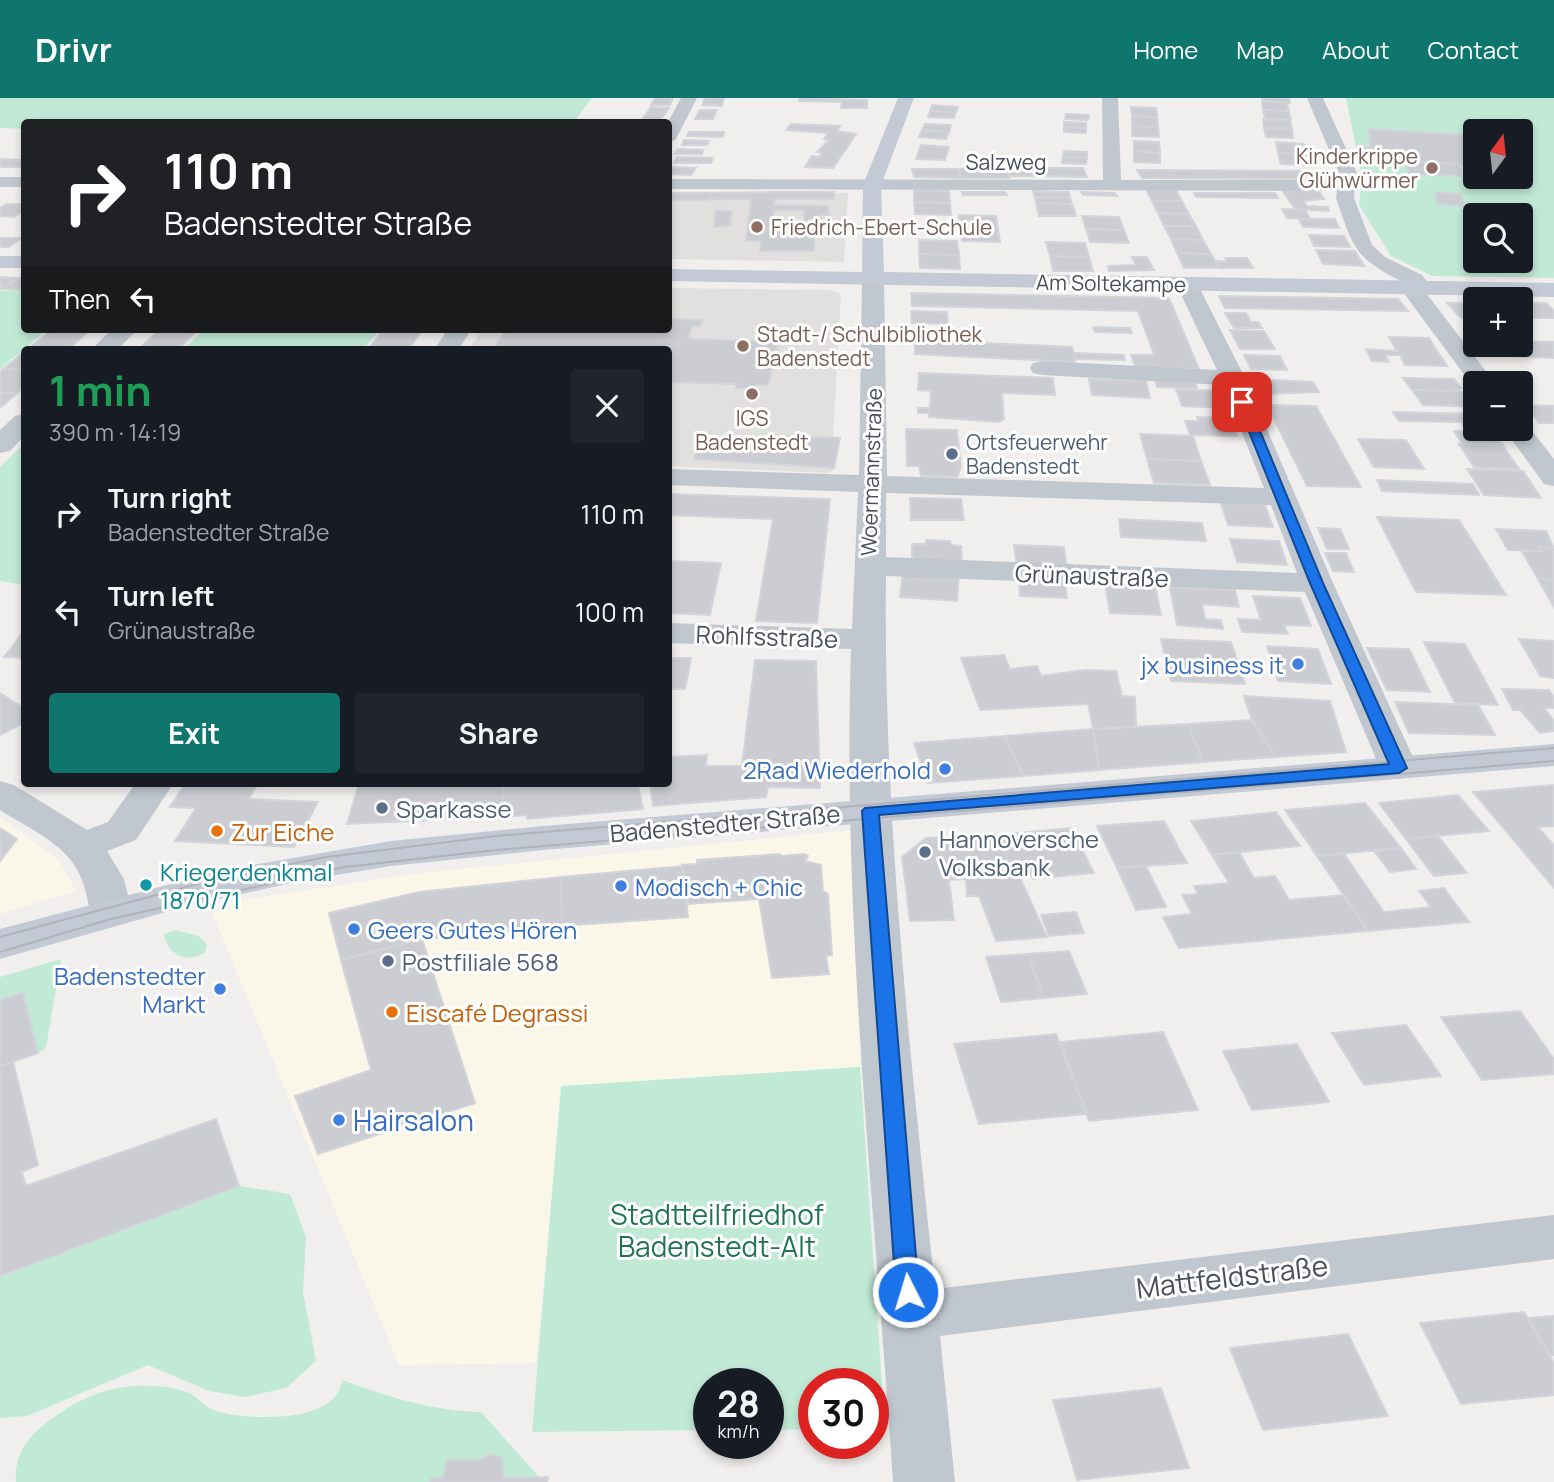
<!DOCTYPE html>
<meta charset="utf-8">
<style>
:root{--surface:#171b24;--page:#20242c;--text:#f1f3f6;--muted:#9ea1a6;--accent:#0f766e}
body{margin:0;font-family:Manrope,sans-serif;background:var(--page);color:var(--text);height:100vh;display:flex;flex-direction:column;font-size:26px;white-space:nowrap}
*{box-sizing:border-box;margin:0}
p{font-size:23px;color:var(--muted)}
.icon{flex:none;width:38px;height:38px;fill:none;stroke:currentColor;stroke-width:2;stroke-linecap:round;stroke-linejoin:round}
.map{position:relative;flex:1;overflow:hidden}
.panel{position:absolute;left:21px;top:248px;width:651px;height:441px;display:flex;flex-direction:column;background:var(--surface);border-radius:7px;box-shadow:0 4px 10px #0003}
.panel>*{flex:none}
.guide{position:absolute;left:21px;top:21px;width:651px;height:214px;border-radius:7px;box-shadow:0 4px 10px #0003;background:#202124;color:#fff;overflow:hidden}
.needle{width:46px;rotate:15deg}
.tools{position:absolute;left:1463px;top:21px;display:grid;gap:14px}
.tools a{display:grid;place-items:center;width:70px;height:70px;border-radius:7px;background:var(--surface);box-shadow:0 4px 10px #0003;font-size:35px}
.speed{position:absolute;left:693px;top:1270px;display:flex;gap:14px;font-size:35px;font-weight:700;text-align:center}
.speed>*{display:grid;place-content:center;width:91px;height:91px;border-radius:50%;background:var(--surface);box-shadow:0 4px 10px #0003;line-height:1}
.speed small{font-size:18px;font-weight:400}
.speed .limit{border:10px solid #d22;background:#fff;color:#111}
.pin{position:absolute;display:grid;place-items:center;width:60px;height:60px;color:#fff;margin:-30px;border-radius:14px;box-shadow:0 4px 10px #0006}
.me{position:absolute;width:77px;margin:-38px;rotate:355deg;stroke-linejoin:round;filter:drop-shadow(0 0 5px #0008)}
.turn{display:flex;align-items:center;gap:24px;height:147px;padding:0 28px;font-size:32px}
.turn .icon{width:91px;height:91px;stroke-width:2.5}
.turn b{display:block;font-size:49px;line-height:60px}
.then{display:flex;align-items:center;height:66px;padding:0 28px;background:#0003;gap:14px;font-size:26px}
.round{display:grid;place-items:center;flex:none;width:74px;height:74px;border-radius:7px;background:var(--page)}
.head{display:flex;align-items:center;justify-content:space-between;height:119px;padding:0 28px}
h1{font-size:42px;font-weight:700;line-height:52px;color:#1e9e55}
.action{display:flex;gap:14px;margin-top:auto;padding:14px 28px}
.action a{flex:1;height:80px;border-radius:7px;background:var(--accent);color:#fff;font-size:28px;font-weight:700;line-height:80px;text-align:center}
.action a+a{background:var(--page);color:var(--text)}
ul{padding:0;list-style:none}
li{display:flex;align-items:center;gap:21px;height:98px;padding:0 28px}
li div{flex:1}
li b{display:block;font-size:26px}
li em{font-style:normal}
header{display:flex;align-items:center;gap:42px;box-sizing:border-box;height:98px;padding:0 35px;background:var(--accent);color:#fff}
header strong{font-size:33px}
nav{display:flex;gap:38px;margin-inline-start:auto;font-size:24px}
.map>svg:first-child{display:block}
</style>
<header>
<strong>Drivr</strong>
<nav><a>Home</a><a>Map</a><a>About</a><a>Contact</a></nav>
</header>
<div class="map">
<svg width="1554" height="1384" viewBox="0 0 1554 1384">
<rect width="100%" height="100%" fill="#f1efee"/>
<path fill="#faf7e9" d="M0,719L59,762L76,793L0,816Z
M852,732L860,969L562,989L536,1265L399,1267L209,807L419,775Z"/>
<path fill="#e1e0df" d="M774,93L848,95L844,164L669,161V95H775Z
M669,190L831,192L841,196L833,339L840,340L834,372L827,375L669,368L668,252H468L483,231H668Z"/>
<path fill="#c1ead6" fill-rule="evenodd" d="M0,0H592L574,24H24V31L0,30Z
M1346,0H1554V180L1432,178L1391,158L1359,107L1362,79ZM1475,33H1521V79H1475ZM1475,117H1521V163H1475Z
M0,193H24V231H48L0,271Z
M204,231H380L363,252H183Z
M24,346V487L0,483V369Z
M176,832L199,838L207,847L205,854C187,867 167,856 164,836Z
M61,861L46,950L38,955L23,895L0,902V879Z
M860,969L885,1330L873,1331V1286H814V1331L768,1332V1286H709V1332L532,1334L561,988Z
M239,1088L290,1096L306,1139L303,1193L316,1263L286,1290L245,1299L209,1293L148,1267L27,1318L0,1320V1178Z
M343,1282C388,1299 433,1313 481,1314L540,1380H504L502,1359L490,1356L480,1362H447L443,1380H431L430,1384H16C14,1359 26,1340 46,1325C75,1302 111,1285 150,1288C161,1288 177,1290 187,1294C197,1298 203,1308 213,1312C243,1322 315,1325 336,1297C339,1293 341,1287 343,1282Z"/>
<path fill="#cccdd2" stroke="#d3d4d9" stroke-width="2" d="M655,0H673L670,7H651Z
M705,0H724L722,8L702,7Z
M800,0L867,2V10H841L842,4L799,3Z
M1262,0H1289L1290,5L1263,3Z
M1262,3L1287,5L1289,13L1263,12Z
M932,7L958,9L956,14L930,13Z
M651,9L669,10L660,22H642Z
M1131,9L1156,10L1157,19L1132,18Z
M700,12H717L713,21H695Z
M1263,12L1289,13L1291,22L1265,21Z
M930,13L956,14L954,20L928,19Z
M1066,16L1089,17L1088,22L1065,21Z
M1132,18L1157,19L1158,29L1132,28Z
M1263,21L1290,22L1292,31L1264,30Z
M1064,24L1086,25V30L1064,29Z
M791,26L840,28L837,33L856,36L833,70L805,69L812,58L819,59L822,54H817L829,42L824,41L828,35L786,32Z
M925,26L951,27L949,34L922,32Z
M1132,28L1158,29L1159,39L1132,38Z
M1064,29L1086,30V35L1064,34Z
M1264,30L1292,31L1293,40L1266,39Z
M1368,31L1469,37L1475,55H1469L1473,67L1359,60L1357,48L1371,49Z
M922,32L949,34L946,41L919,39Z
M689,34H724L723,39L687,38Z
M684,42L709,43L707,47H682Z
M1134,43L1159,44L1160,55L1134,53Z
M1276,44L1304,46L1306,56L1278,55Z
M921,47L949,49L945,62L916,61Z
M678,51L703,52L702,56H675Z
M1064,53L1087,54V60L1063,59Z
M1134,53L1160,55V65L1134,64Z
M1278,55L1306,56L1309,67L1281,66Z
M677,59L713,60L711,65H674Z
M1063,59L1087,60L1086,66L1062,65Z
M0,61L24,62V69H0Z
M1406,63L1458,66L1462,78L1409,76Z
M672,69L696,70L691,77L668,76Z
M1005,70H1083L1087,79L1008,78Z
M912,71H959L961,80L914,79Z
M959,71H1005L1009,80H961Z
M1137,72L1307,73L1314,81L1142,80Z
M1146,91L1176,92L1182,103H1152Z
M914,92L949,93L950,105L914,104Z
M1282,92L1319,93L1324,101L1304,103L1307,108L1328,109L1329,113L1295,111Z
M1033,93L1069,94L1070,100L1035,99Z
M775,94H834V101H775L774,107L828,108V117H820V122H804V112H774L773,122L814,124V153H760L761,143H746L751,101L709,100L710,95Z
M962,94H1005L1007,97H963Z
M1081,94L1115,95L1117,98L1083,97Z
M1435,94L1461,96L1464,108L1437,106Z
M668,95H710L709,100L751,101L668,102Z
M1194,95H1275L1278,100L1196,99Z
M1035,99L1070,100L1072,106L1036,105Z
M1152,103H1182L1189,116L1158,115Z
M914,104L950,105L951,117L915,116Z
M1036,105L1072,106L1076,118H1039Z
M7,106H24V112L14,119L0,118V110Z
M1282,111L1305,112L1310,121L1287,120Z
M716,113H732L730,127L714,129Z
M1158,115L1189,116L1196,128H1164Z
M959,117L996,118L998,131L960,130Z
M1082,118L1119,119L1124,132L1086,131Z
M1299,121H1335L1339,130L1303,129Z
M1164,128H1196L1203,142L1171,141Z
M960,130L998,131L1000,144L962,143Z
M1086,131L1124,132L1129,145L1090,144Z
M1309,137L1344,138L1350,149L1314,148Z
M0,140H22L9,149H0Z
M1171,141L1203,142L1211,156L1177,155Z
M919,142L957,143L959,157L919,156Z
M1046,144L1085,145L1089,159L1050,158Z
M1316,152L1355,153L1364,168L1323,166Z
M1177,155L1211,156L1219,170H1184Z
M919,156L959,157L960,171L920,170Z
M1050,158L1089,159L1093,173H1053Z
M1132,159H1147L1154,172L1109,173L1108,168L1136,167Z
M1225,160H1247L1253,170H1219L1215,163L1227,164Z
M0,179L17,180L1,191Z
M17,180H24V192L1,191Z
M911,195L1169,200L1199,271L1136,270L1131,257H1154L1138,213L912,208Z
M1219,198L1398,201L1408,213L1225,210Z
M1447,205H1475V220H1461Z
M1521,205H1546L1554,213V220H1521Z
M911,213L947,214L948,226L912,225Z
M1225,215H1246L1251,224H1258L1262,230H1234Z
M668,221L702,222L700,228H692L688,241L778,244L768,287H756L755,290H736L737,286L668,284V252H493L506,231H668Z
M1093,229L1130,230L1132,235L1095,234Z
M160,231H199L177,252H138Z
M384,231H423L408,252H368Z
M1230,232L1264,233L1275,251H1240Z
M50,233H89L67,252H27Z
M1389,239L1429,240L1447,268L1405,267L1400,257H1385L1389,264L1372,263L1366,251L1397,253Z
M915,242L1072,249L1075,264L915,256Z
M1521,243L1554,244V260L1487,257L1479,247H1521Z
M24,254V272L3,271Z
M1075,255L1124,257L1125,262L1076,261Z
M1244,257L1280,258L1287,272L1251,271Z
M3,271L24,272V289L17,295H0V274Z
M919,275L1053,280L1055,297L1002,295L1004,321L999,324L929,319V315H918V310H930L931,293L918,292Z
M1403,280L1454,281L1461,290H1456L1459,293L1412,292Z
M1089,281L1146,283L1150,300L1092,297Z
M1257,281L1313,284L1319,294L1265,296Z
M1155,282L1195,284L1197,290L1157,289Z
M1176,291L1218,293L1224,310L1182,308Z
M1412,292L1459,293L1467,296L1475,309L1423,307Z
M0,295H17L0,310Z
M1267,307L1316,308L1361,389L1307,388Z
M1526,307L1554,308V325H1539Z
M1393,314L1475,316V330H1465L1461,324L1399,323Z
M1197,319L1230,320L1237,338L1190,337L1185,323H1198Z
M906,331L957,332L961,369L957,379L921,378L919,368H907Z
M1454,333L1493,334L1502,346L1462,345Z
M1140,336L1193,338L1201,363L1147,361Z
M769,337L840,340L834,370L694,361L698,349L765,352Z
M1358,341L1406,342L1424,371L1374,369Z
M1459,346L1503,348L1519,371L1474,369Z
M1147,361L1201,363L1210,387L1154,385Z
M1467,371L1523,373L1541,400L1484,397Z
M1377,382L1473,386L1479,397L1382,393Z
M668,396L830,401L817,525L756,523L773,421L668,417Z
M910,400L961,401L964,422H911Z
M1221,405L1265,407L1273,429L1228,427Z
M1377,419L1459,422L1506,497L1416,494Z
M1119,421L1202,425L1206,443L1121,439Z
M1318,430L1340,431L1349,451H1327Z
M1496,431L1546,433L1554,450L1538,449L1541,453L1508,452Z
M1230,441L1279,443L1287,467L1237,464Z
M926,442L950,443L951,447L961,448L962,466L912,464V446H926Z
M1014,447L1064,449L1067,471L1017,469Z
M1538,449L1554,450V482L1538,481L1521,452L1541,453Z
M1325,455H1346L1354,474L1333,473Z
M668,463L721,465L710,517L668,515Z
M903,472L959,475L957,503L900,499Z
M1019,479L1064,481L1067,500L1020,498Z
M1538,481L1554,482V509Z
M1105,485L1155,488L1161,517L1110,515Z
M1170,489L1235,492L1239,509L1202,506L1205,521L1221,522L1223,531L1177,527Z
M1253,498L1300,500L1311,528L1284,527L1288,536L1242,534L1238,521L1261,522Z
M24,533V560L4,559Z
M1161,541L1231,544L1245,586L1171,583Z
M1519,541L1554,543V580L1540,578Z
M1424,544L1465,546L1498,607L1455,605Z
M1267,548L1318,551L1331,586L1278,583Z
M1367,550L1409,551L1430,594L1387,592Z
M1004,557L1010,571L1037,568L1041,578L1085,572L1116,573L1122,598L1135,599L1136,629L1093,631L1088,606L980,612L961,560Z
M668,560H691L685,591H668Z
M755,562L816,563L820,690L768,689L766,699L653,708L650,686H668V659L707,657L706,668H742Z
M1502,591L1549,592L1554,599V610H1544L1554,623V633L1540,635L1520,612H1513Z
M0,595L24,610V625L0,637Z
M1244,598L1330,603L1346,654L1276,659L1252,622Z
M1395,604L1478,607L1495,637L1409,635Z
M1252,622L1276,659L1203,664L1188,626Z
M1188,626L1203,664L1099,672L1093,631Z
M1093,631L1099,672L1023,678L1005,638Z
M1005,638L1023,678L928,685L914,645Z
M185,686H257L249,701L318,704L294,749L175,743L196,710L170,709Z
M359,686H504L500,719L347,726Z
M525,686H638L643,711L527,721V717L500,719L504,690Z
M1554,687V728L1538,729L1554,747V790L1473,694Z
M1458,697L1489,733L1406,741L1379,705Z
M1365,705L1401,750L1317,758L1285,712Z
M1276,714L1300,748L1212,757L1191,723Z
M1164,723L1187,765L1117,770L1097,728Z
M0,730L17,741L0,763Z
M1071,730L1094,775L1033,781L1025,765L1010,766L997,737Z
M997,737L1010,766L1001,767L1003,774L1017,773L1047,839L996,843L979,798H967L966,781L949,782L954,822L910,823L902,759L926,740Z
M1438,738L1467,775L1434,778L1406,741Z
M1401,750L1416,771L1390,774L1374,753Z
M1239,754L1254,780L1275,778L1289,802L1344,797L1368,833L1179,850L1163,819L1192,816L1182,797L1198,796L1194,788L1229,785L1212,757Z
M780,756L781,758L804,756L808,758L805,763L821,767L823,793L828,796L832,857L826,858L829,876L772,880L759,801L688,806L682,767L697,766V762Z
M1344,756L1384,814L1431,809L1419,793L1444,790L1469,824L1368,833L1317,758Z
M683,768L688,819L562,828L561,779Z
M1146,768L1166,809L1136,812L1117,770Z
M561,779L562,828L422,841L341,862L329,815L419,794Z
M1076,814L1084,835L1049,838L1041,817Z
M422,841L475,1005L318,1056L295,998L371,972L341,862Z
M1069,853L1087,896L1044,900L1028,856Z
M1028,856L1044,900L1001,904L986,859Z
M23,895L38,955L0,968V902Z
M1520,913L1554,961V976L1482,982L1441,919Z
M1406,927L1441,978L1364,987L1332,935Z
M1163,934L1198,1012L1089,1023L1060,944Z
M1056,936L1087,1016L979,1026L954,946Z
M1297,946L1329,1004L1252,1012L1223,953Z
M13,963L38,1067L22,1074L26,1088L216,1021L239,1088L0,1178V968Z
M1524,1214L1554,1265V1297L1461,1306L1420,1225Z
M1554,1218V1257L1550,1258L1528,1220Z
M1348,1236L1388,1318L1263,1332L1230,1250Z
M1161,1290L1189,1370L1077,1382L1053,1302Z
M489,1356L502,1359L504,1380L548,1379L547,1384H430L431,1380H443L447,1362H480Z"/>
<g fill="none" stroke-linecap="round" stroke-linejoin="round">
<path fill="#c0c7cf" fill-rule="evenodd" d="M681,0H697L676,41L668,46V24Z
M1102,0H1118L1121,82H1338L1339,75L1307,0H1323L1357,75L1354,100L1372,147L1385,159L1422,177L1432,190L1426,195L1495,285H1475L1474,290L1400,190L1404,185C1354,159 1354,152 1336,100L1337,93L668,91V81L1103,82Z
M0,79H24V89H0Z
M873,175L884,181L887,378L1264,390L1223,287L1042,277L1033,275L1030,270L1033,265L1042,263L1217,272L1176,186L1187,180L1195,181L1245,280L1333,485L1418,670L1412,678L1399,681L1386,678L1380,670L1305,494L886,478C883,717 910,954 935,1191L1554,1117V1161L940,1238L955,1384H893C875,1107 842,828 851,551L668,545V525L852,531L858,394L668,387V371L859,377L862,181ZM886,395L1271,407L1297,475L886,459Z
M112,231H138L117,252H91Z
M448,231H472L458,252H434Z
M24,316V338L10,353L0,355V332L15,318Z
M1521,324L1526,325L1554,361V388L1544,386L1504,331H1521Z
M0,683L14,687L87,732L108,724L135,686H173L136,742L107,753L124,781L132,814L126,824L111,828L96,824C87,810 88,797 82,782C70,747 29,731 0,712Z"/>
<path fill="#c3c9d5" fill-rule="evenodd" d="M898,0H914L881,87L884,174L1554,185V199L668,183V171L862,174L863,87Z
M0,158H24V170H0Z
M1554,646V668L543,752L391,768L300,783L187,808L0,861V831L224,772L391,743L543,728Z"/>
<path stroke="#b1b3b8" stroke-width="2" d="M0,839L223,779L327,759L496,738L1554,650
M0,854L111,821L345,769L496,752L1554,663"/>
</g>
<path fill="#1a73e8" stroke="#114b97" stroke-width="2" d="M1242,301L1248,304L1323,485L1407,670L1399,675L879,717L919,1194L916,1201L908,1203L900,1201L896,1194L862,713L865,710L1389,666L1310,485L1237,304Z"/>
<g fill="#8d6e63" stroke="#fff" stroke-width="2.5">
<circle cx="1432" cy="70" r="7"/>
<circle cx="757" cy="129" r="7"/>
<circle cx="743" cy="248" r="7"/>
<circle cx="752" cy="296" r="7"/>
</g>
<g fill="#5c6f8a" stroke="#fff" stroke-width="2.5">
<circle cx="952" cy="356" r="7"/>
<circle cx="382" cy="710" r="7"/>
<circle cx="925" cy="754" r="7"/>
<circle cx="388" cy="863" r="7"/>
</g>
<g fill="#3f7fe0" stroke="#fff" stroke-width="2.5">
<circle cx="1298" cy="566" r="7"/>
<circle cx="945" cy="671" r="7"/>
<circle cx="621" cy="788" r="7"/>
<circle cx="354" cy="831" r="7"/>
<circle cx="220" cy="891" r="7"/>
<circle cx="339" cy="1022" r="7"/>
</g>
<g fill="#e8710a" stroke="#fff" stroke-width="2.5">
<circle cx="217" cy="733" r="7"/>
<circle cx="392" cy="914" r="7"/>
</g>
<circle fill="#0f9aa8" stroke="#fff" stroke-width="2.5" cx="146" cy="787" r="7"/>
<g text-anchor="middle" dominant-baseline="central" stroke-width="6" stroke-linejoin="round" paint-order="stroke">
<g font-size="21" fill="#785e54" stroke="#fff" text-anchor="start">
<text x="1418" y="58" text-anchor="end">Kinderkrippe<tspan x="1418" dy="24">Glühwürmer</tspan></text>
<text x="771" y="129">Friedrich-Ebert-Schule</text>
<text x="757" y="236">Stadt-/ Schulbibliothek<tspan x="757" dy="24">Badenstedt</tspan></text>
<text x="752" y="320" text-anchor="middle">IGS<tspan x="752" dy="24">Badenstedt</tspan></text>
</g>
<g font-size="21" fill="#484f5a" stroke="#fff">
<text x="1006" y="64">Salzweg</text>
<text transform="translate(1111 185) rotate(1)">Am Soltekampe</text>
<text transform="translate(871 374) rotate(-88)">Woermannstraße</text>
</g>
<g font-size="21" fill="#4e5e75" stroke="#fff" text-anchor="start">
<text x="966" y="344">Ortsfeuerwehr<tspan x="966" dy="24">Badenstedt</tspan></text>
</g>
<g font-size="24" fill="#484f5a" stroke="#fff">
<text transform="translate(1092 477) rotate(2)">Grünaustraße</text>
<text transform="translate(767 538) rotate(2)">Rohlfsstraße</text>
<text transform="translate(725 725) rotate(-5)">Badenstedter Straße</text>
</g>
<g font-size="24" fill="#366cbe" stroke="#fff" text-anchor="end">
<text x="1284" y="566">jx business it</text>
<text x="931" y="671">2Rad Wiederhold</text>
<text x="635" y="788" text-anchor="start">Modisch + Chic</text>
<text x="368" y="831" text-anchor="start">Geers Gutes Hören</text>
<text x="206" y="877">Badenstedter<tspan x="206" dy="28">Markt</tspan></text>
</g>
<g font-size="24" fill="#4e5e75" stroke="#fff" text-anchor="start">
<text x="396" y="710">Sparkasse</text>
<text x="939" y="740">Hannoversche<tspan x="939" dy="28">Volksbank</tspan></text>
<text x="402" y="863">Postfiliale 568</text>
</g>
<g font-size="24" fill="#c56008" stroke="#fff" text-anchor="start">
<text x="231" y="733">Zur Eiche</text>
<text x="406" y="914">Eiscafé Degrassi</text>
</g>
<g font-size="24" fill="#0d838f" stroke="#fff" text-anchor="start">
<text x="160" y="773">Kriegerdenkmal<tspan x="160" dy="28">1870/71</tspan></text>
</g>
<g font-size="28" fill="#366cbe" stroke="#fff" text-anchor="start">
<text x="353" y="1022">Hairsalon</text>
</g>
<g font-size="28" fill="#207455" stroke="#fff">
<text x="717" y="1116">Stadtteilfriedhof<tspan x="717" dy="32">Badenstedt-Alt</tspan></text>
</g>
<g font-size="28" fill="#484f5a" stroke="#fff">
<text transform="translate(1232 1178) rotate(-7)">Mattfeldstraße</text>
</g>
</g>
</svg>
<div class="tools">
<a><svg class="needle" viewBox="-14 -14 28 28"><path d="M0-13l5 13h-10z" fill="#e53935"/><path d="M0 13l5-13h-10z" fill="#9ea1a6"/></svg></a>
<a><svg class="icon" aria-label="search" viewBox="0 0 24 24"><circle cx="10" cy="10" r="6"/><path d="M15 15l6 6"/></svg></a>
<a>+</a>
<a>−</a>
</div>
<div class="speed"><div>28<small>km/h</small></div><div class="limit">30</div></div>
<div class="pin" style="left:1242px;top:304px;background:#d93025"><svg class="icon" aria-label="arrive" viewBox="0 0 24 24"><path d="M6 21V4h12l-3 4 3 4H6"/></svg></div>
<svg class="me" style="left:908px;top:1194px" viewBox="-20 -20 40 40"><circle r="17" fill="#1a73e8" stroke="#fff" stroke-width="3"/><path d="M0-11L8 9 0 5-8 9z" fill="#fff"/></svg>
<div class="guide">
<div class="turn"><svg class="icon" aria-label="right" viewBox="0 0 24 24"><path d="M7 20v-9h11M14 6l5 5-5 5"/></svg><div><b>110 m</b>Badenstedter Straße</div></div>
<div class="then">Then<svg class="icon" aria-label="left" viewBox="0 0 24 24"><path d="M17 20v-9H6M10 6l-5 5 5 5"/></svg></div>
</div>
<section class="panel">
<div class="head"><div><h1>1 min</h1><p>390 m · 14:19</p></div><a class="round"><svg class="icon" aria-label="close" viewBox="0 0 24 24"><path d="M6 6l12 12M18 6L6 18"/></svg></a></div>
<ul>
<li><svg class="icon" aria-label="right" viewBox="0 0 24 24"><path d="M7 20v-9h11M14 6l5 5-5 5"/></svg><div><b>Turn right</b><p>Badenstedter Straße</p></div><em>110 m</em></li>
<li><svg class="icon" aria-label="left" viewBox="0 0 24 24"><path d="M17 20v-9H6M10 6l-5 5 5 5"/></svg><div><b>Turn left</b><p>Grünaustraße</p></div><em>100 m</em></li>
</ul>
<div class="action"><a>Exit</a><a>Share</a></div>
</section>
</div>
